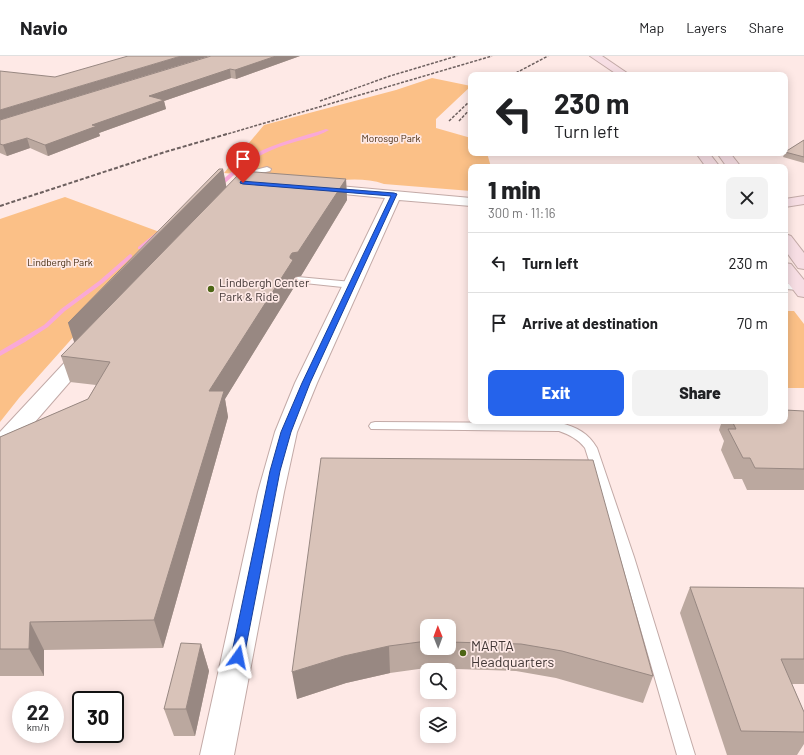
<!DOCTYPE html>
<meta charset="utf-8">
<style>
:root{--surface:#fff;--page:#f2f2f2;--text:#202124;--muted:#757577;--line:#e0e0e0;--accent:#2563eb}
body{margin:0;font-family:Barlow,sans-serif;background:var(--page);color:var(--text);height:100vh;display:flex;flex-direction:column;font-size:15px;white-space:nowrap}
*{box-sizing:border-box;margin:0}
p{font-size:13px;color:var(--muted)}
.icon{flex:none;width:22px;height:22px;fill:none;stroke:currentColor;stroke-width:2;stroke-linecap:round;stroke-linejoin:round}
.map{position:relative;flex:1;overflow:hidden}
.panel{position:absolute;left:468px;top:108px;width:320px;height:260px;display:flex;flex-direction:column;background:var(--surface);border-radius:8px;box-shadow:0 2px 10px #0003}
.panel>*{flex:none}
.top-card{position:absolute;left:468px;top:16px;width:320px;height:84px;border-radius:8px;box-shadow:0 2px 10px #0003;background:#fff;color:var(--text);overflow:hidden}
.needle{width:26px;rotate:359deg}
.tools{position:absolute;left:420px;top:563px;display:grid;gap:8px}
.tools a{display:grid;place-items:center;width:36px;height:36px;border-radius:8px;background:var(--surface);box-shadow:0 2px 10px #0003;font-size:20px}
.speed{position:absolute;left:12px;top:635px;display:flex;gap:8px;font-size:20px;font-weight:700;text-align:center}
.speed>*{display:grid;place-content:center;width:52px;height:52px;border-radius:50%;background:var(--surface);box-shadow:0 2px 10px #0003;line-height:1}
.speed small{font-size:10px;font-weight:400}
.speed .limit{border:2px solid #111;border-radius:6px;background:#fff;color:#111}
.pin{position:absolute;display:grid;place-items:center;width:34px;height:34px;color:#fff;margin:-41px -17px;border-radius:50% 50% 50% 0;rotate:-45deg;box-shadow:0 0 4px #0007}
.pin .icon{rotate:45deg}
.me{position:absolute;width:44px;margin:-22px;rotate:12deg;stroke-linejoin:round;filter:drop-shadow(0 0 3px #0008)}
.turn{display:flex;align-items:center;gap:14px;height:84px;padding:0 20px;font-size:18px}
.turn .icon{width:52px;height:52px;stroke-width:2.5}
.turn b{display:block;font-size:28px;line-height:34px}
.round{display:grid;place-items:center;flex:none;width:42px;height:42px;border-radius:8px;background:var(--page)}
.headline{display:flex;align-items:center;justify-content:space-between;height:68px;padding:0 20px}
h1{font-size:24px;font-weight:800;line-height:30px}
.primary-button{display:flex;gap:8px;margin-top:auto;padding:8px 20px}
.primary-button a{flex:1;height:46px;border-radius:8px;background:var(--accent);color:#fff;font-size:16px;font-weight:800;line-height:46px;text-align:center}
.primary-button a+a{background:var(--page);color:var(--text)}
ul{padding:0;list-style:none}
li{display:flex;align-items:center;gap:12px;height:60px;padding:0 20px;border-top:1px solid var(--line)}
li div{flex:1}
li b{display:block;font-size:15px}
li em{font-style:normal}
header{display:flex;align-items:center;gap:24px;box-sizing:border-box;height:56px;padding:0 20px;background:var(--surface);border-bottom:1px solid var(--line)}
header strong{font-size:19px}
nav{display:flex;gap:22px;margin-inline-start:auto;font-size:14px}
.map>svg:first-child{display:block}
</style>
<header>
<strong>Navio</strong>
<nav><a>Map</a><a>Layers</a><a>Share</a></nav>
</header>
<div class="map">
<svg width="804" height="699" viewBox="0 0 804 699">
<rect width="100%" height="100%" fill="#fee9e6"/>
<path fill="#fbc087" d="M432,22L471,30L436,63V72L471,82V97H487L491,111H471V135L384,128C363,120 339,125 317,125C286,124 255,120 224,117L264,69L396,34Z
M65,141L165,178L19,342L0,366V163Z
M785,255H794L804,268V332H785Z"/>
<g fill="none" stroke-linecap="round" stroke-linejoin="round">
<path fill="#f9a9d7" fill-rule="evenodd" d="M326,73L329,74C316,82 294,85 279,91C252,101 241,113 221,131L217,130C228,118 241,107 255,98C277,86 302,81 326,73Z
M157,176L159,177V179L142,193H138V191Z
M130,198L132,199V201L103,227L65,255L48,271L25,286L0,300V295L44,269L61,253L99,225Z"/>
<g stroke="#c3aaa7" stroke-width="2">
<path id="lane" d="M267,111L271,113L270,115L257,118L244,128L240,126L251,115Z
M298,221L352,226L357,229L352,232L295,226L293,224L295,222Z
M785,227L803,229L804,232L800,234L785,233Z
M375,366L560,367C577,371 588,377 597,392L634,501L695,699H677L620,501L585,392C578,383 570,379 559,375L371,373L369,370L371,367Z"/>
</g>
<g stroke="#c3aaa7" stroke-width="2">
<path id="street" d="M317,128L471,142V150L399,144L317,327L297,376L284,436L234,699H200L258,436L275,376L295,327L385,142L312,135L310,132L312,129Z
M87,288L94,290L97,294L94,298L8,397L0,399V376L80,290Z"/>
</g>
<g stroke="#c3aaa7" stroke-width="2">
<path id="secondary" d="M590,0H602L630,19H618Z
M696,97H709L720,111H706Z
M717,97H730L741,111H727Z
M804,140V148L785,151V143Z
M785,178L791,180L804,197V213L798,212L785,194Z
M785,207L791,208L804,224V241L798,240L785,223Z"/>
</g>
<use href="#lane" fill="#fff" fill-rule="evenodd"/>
<use href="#street" fill="#fff" fill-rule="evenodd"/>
<use href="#secondary" fill="#f7dee4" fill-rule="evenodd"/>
<path stroke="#6d605f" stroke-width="1.5" stroke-dasharray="3 1.5" stroke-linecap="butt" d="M512,19L548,0
M320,45L390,20L457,0
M449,65L471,44
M459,65L471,52
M224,79L492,0"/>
<path stroke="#6d605f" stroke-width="2" stroke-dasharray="4 2" stroke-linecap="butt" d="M0,150L165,96L227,78"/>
</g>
<path fill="#bba89f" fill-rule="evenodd" d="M211,0H300L236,23L231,22L164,45L166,53L99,77L100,80L48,100L30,92L7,100L0,97V64Z
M804,84V107L783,101L785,96Z
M223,113L226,131L346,123L347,144L301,220L295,221L296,228L225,343L228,361L163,592L44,594V620H0V381L88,343L96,329L70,326L61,300L74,287Z
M804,355V434H747L742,423H734L721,394L724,385L719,374L722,365H785Z
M321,402L653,620L643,647L556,622L516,615L426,612L390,617L346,627L297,643ZM427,570H449V592H427Z
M690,531L804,532V628H792L804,656V688L797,699H727L680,557Z
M201,588L209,615L195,680H174L164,653Z"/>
<path fill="#988882" d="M181,0H210L0,64V54Z
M276,0H300L236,23L235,14Z
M230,13L231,22L164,45L166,53L99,77L100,80L48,100L45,89L92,69L149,40Z
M27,82L30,92L7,100L3,89Z
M223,113L227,134L76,292L68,267Z
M346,123L347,144L301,220L295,221L296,228L225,343L228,361L163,592L154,564L209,335L290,200Z
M30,566L44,594V620L29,593Z
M201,588L209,615L195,680L186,653Z
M389,590L390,617L346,627L297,643L292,616L344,600Z"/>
<path fill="#d9c3b9" stroke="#988882" d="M128,0H181L0,54V15L55,21Z
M211,0H276L235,14L230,13L149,40L164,44L92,69L97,70L45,89L27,82L3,89L0,88V64Z
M804,84V101L785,96Z
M219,113H223L68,267Z
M242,115L346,123L298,196L292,197L290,200V202L293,204L209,335H224L154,564L30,566L29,593H0V381L88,343L110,306L61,300Z
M785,354L804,355V413L755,412L750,402H743L728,373H736L732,365H785Z
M321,402L593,404L653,620L562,595L521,588L449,586V570H427V585L389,590L344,600L292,616Z
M690,531L804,532V603H781L804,656V676L741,675Z
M181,587L201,588L186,653H164Z"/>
<path fill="#2563eb" stroke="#184099" d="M241,125L394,137L397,138L310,327L291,376L280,415L244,601L242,605L238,607L233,605L231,601L270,415L281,376L302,327L391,140L243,128L240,127Z"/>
<g fill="#4d6615" stroke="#fee9e6" stroke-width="1.5">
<circle cx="211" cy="233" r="4"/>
<circle cx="463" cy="597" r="4"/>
</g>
<g text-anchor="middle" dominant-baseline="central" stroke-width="3.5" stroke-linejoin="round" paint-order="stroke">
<g font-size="10" fill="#43290d" stroke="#fee9e6">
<text x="391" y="82">Morosgo Park</text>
<text x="60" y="206">Lindbergh Park</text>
</g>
<g font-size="12" fill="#3f3534" stroke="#fee9e6" text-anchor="start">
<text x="219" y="226">Lindbergh Center<tspan x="219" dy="14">Park &amp; Ride</tspan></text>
</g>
<g font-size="14" fill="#3f3534" stroke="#fee9e6" text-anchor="start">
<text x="471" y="589">MARTA<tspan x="471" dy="16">Headquarters</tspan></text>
</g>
</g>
</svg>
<div class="tools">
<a><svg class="needle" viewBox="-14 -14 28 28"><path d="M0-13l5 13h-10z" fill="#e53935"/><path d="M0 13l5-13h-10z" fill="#757577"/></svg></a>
<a><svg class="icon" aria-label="search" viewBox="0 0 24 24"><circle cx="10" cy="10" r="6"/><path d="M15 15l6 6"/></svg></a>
<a><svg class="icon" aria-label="layers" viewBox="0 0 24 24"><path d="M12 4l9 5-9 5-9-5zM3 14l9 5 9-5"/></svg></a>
</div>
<div class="speed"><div>22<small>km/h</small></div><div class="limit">30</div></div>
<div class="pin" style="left:243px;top:127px;background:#d93025"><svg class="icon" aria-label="arrive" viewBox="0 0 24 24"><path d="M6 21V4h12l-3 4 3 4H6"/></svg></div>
<svg class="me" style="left:238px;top:601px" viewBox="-20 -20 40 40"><path d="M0-17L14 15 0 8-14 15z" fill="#2563eb" stroke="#fff" stroke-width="4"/></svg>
<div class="top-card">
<div class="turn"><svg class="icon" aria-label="left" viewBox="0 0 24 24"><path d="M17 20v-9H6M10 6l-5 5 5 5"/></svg><div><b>230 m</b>Turn left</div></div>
</div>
<section class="panel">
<div class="headline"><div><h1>1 min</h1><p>300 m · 11:16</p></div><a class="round"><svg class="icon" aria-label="close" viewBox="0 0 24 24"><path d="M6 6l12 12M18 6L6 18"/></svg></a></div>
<ul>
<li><svg class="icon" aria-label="left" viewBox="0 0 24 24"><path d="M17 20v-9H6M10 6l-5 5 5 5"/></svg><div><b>Turn left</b></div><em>230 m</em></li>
<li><svg class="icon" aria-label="arrive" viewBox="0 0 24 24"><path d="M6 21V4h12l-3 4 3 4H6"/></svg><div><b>Arrive at destination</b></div><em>70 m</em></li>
</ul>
<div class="primary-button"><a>Exit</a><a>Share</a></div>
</section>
</div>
